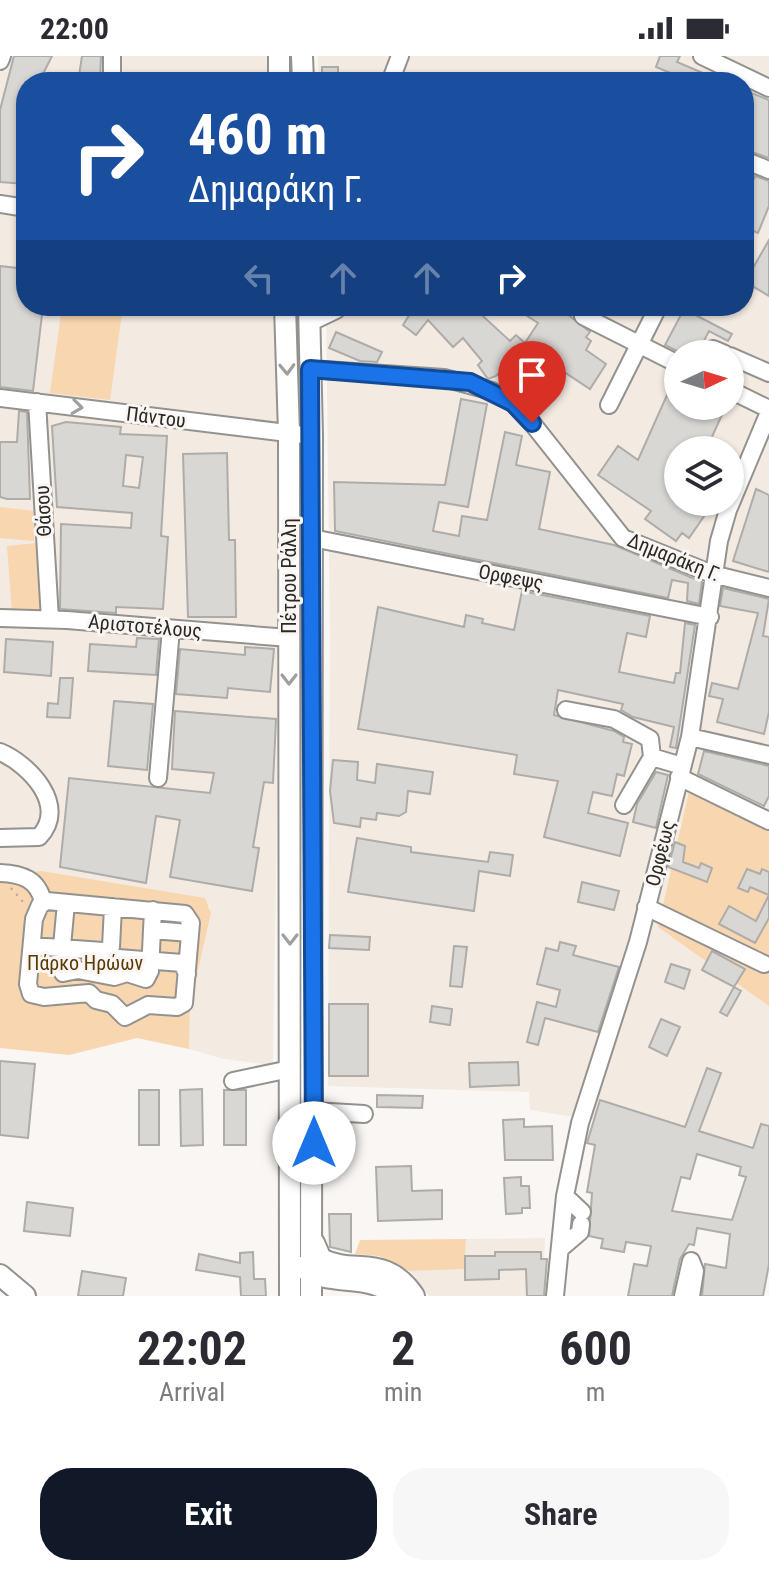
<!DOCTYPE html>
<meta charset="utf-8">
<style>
:root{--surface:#fff;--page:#f7f7f7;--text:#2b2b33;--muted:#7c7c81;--accent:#111827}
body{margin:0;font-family:"Roboto Condensed",sans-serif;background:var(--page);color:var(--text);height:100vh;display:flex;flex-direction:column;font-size:30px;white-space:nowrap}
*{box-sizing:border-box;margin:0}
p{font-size:26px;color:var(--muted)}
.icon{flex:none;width:44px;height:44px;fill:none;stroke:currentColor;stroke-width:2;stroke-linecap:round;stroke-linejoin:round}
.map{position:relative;height:1240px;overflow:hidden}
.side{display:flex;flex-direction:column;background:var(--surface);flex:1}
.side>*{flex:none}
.hud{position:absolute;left:16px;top:16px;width:738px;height:244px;border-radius:32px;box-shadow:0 2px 6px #0004;background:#1a4fa0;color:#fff;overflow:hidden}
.needle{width:52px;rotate:86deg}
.controls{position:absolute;left:664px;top:284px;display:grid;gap:16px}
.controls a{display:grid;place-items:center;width:80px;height:80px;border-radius:50%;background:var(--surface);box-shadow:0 2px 6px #0004;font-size:40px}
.pin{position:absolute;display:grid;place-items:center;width:68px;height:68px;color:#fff;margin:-82px -34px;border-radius:50% 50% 50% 0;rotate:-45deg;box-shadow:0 0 8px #0007}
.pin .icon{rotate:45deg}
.me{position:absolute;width:88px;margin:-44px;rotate:0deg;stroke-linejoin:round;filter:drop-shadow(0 0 6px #0008)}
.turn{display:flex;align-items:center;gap:28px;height:168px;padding:0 40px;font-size:36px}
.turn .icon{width:104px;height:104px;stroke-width:2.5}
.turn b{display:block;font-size:56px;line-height:68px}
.lanes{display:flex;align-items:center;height:76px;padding:0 40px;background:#0003;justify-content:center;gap:40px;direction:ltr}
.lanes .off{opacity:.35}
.eta{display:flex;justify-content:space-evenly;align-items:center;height:136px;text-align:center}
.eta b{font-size:48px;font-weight:700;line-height:56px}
.cta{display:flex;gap:16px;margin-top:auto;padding:16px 40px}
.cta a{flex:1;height:92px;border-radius:32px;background:var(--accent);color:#fff;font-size:32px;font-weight:700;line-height:92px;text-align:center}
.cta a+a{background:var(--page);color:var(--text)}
.status{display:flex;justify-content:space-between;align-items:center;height:56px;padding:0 40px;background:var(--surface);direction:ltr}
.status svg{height:22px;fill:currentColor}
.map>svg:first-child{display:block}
</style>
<div class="status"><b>22:00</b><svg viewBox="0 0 49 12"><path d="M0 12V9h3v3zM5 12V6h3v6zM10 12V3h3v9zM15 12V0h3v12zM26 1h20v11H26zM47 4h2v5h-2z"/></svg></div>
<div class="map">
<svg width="769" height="1240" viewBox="0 0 769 1240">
<rect width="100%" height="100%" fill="#f9f6f3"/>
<path fill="#f3eae2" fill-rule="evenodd" d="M0,0H269L270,26H26V250H276L281,483L273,1009L224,1003L189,993L190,951L209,867L210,850L0,819Z
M318,0H769V1092L530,1054L529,1036L328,1030L330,577L326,250H744V26H319ZM678,298H730V350H678ZM678,394H730V446H678Z
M545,1182L543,1240H429L410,1215L463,1212L466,1183Z"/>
<path fill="#f7d6b0" d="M62,250H123L110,344L50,337Z
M0,451L36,455L34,485L0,482Z
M37,487L42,555L12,557L7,490Z
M691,727L769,767V950L658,871Z
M41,815L205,842L211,857L190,951L189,993L137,982L69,999L0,992V819Z
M466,1183L464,1213L410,1215L379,1200L355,1198L360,1184Z"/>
<path fill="#d9d7d4" stroke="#aeaca9" stroke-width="2" fill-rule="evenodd" d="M14,0H52L39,26H26L25,128L0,126V54Z
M82,0H101L100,26H78Z
M660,0H680L677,6L724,26H692L656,11Z
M322,11H338V26H322Z
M744,34L769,44V102L744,93Z
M755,120L769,125V150L758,177L744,171V146Z
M769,184V240L744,225V207L753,212Z
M0,210L26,213V250H43L33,335L0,331Z
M415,250H472L510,285L516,279L525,287L538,267L512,250H539L546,255L549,250H557L590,276L586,281L591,285L586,294L606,308L590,333L561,314L557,320L546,313L540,323L529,315L532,310L516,299L496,320L488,323L478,309L482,305L463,282L453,291L428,264L416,279L403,269Z
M684,253L732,278L728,285L709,275L697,298H683L665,289Z
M336,276L382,296L377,306L360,305L329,292Z
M676,319L678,350H726L706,394H678V446H699L709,453L689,482L682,477L676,485L645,463L651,455L598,419L618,390L638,404Z
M461,343L487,348L468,451L439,446L433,475L459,480L462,460L487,464L505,376L522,380L516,409L550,416L539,473L614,489L702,526L699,548L687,545L688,527L672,524L668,542L335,475L334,426L445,429Z
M19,355L27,356L30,443H7L0,441V386H17Z
M66,366L121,371L120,378L167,380L161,480L168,481L163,553L116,551V557L60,553L61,468L131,472L132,457L57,451L52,370ZM126,399L143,401L139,432L123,430Z
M227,397L229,484H235L236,561H188L183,398Z
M756,433L769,439V516L733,505Z
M723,532L769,543L763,580L769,581V656L764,678L717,666L723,643L709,640L712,627L738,633L758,557L720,550Z
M522,535L650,560L646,581L627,577L619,616L674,627L676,617H680L685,567L695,569L676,692L670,691L674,671L633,661L621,654L623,648L558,634L554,659L614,675L624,681L623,686L632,688L624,720L617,718L612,740L593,736L588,757L628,767L620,800L544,781L558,725L514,718L517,699L358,673L378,551L464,571L466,559L483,563L482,567L514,574Z
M137,582L159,583L156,619L88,615L90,588L136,591Z
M6,583L53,586L51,620L4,616Z
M245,591L274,593L270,636L228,632L227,642L176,638L180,593L245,599Z
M60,622H73L70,662L47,661L48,647L58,648Z
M114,645L153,648L147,714L108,710Z
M175,655L276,663L273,727L264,726L253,791L259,792L252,835L170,821L180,764L156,760L146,827L60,811L69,722L210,737L214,717L172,713Z
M704,695L769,710V740L764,750L698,718Z
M333,704L358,706L357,724L375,727L377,708L433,716L430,738L408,735L406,756L399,760L377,757L376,764L361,762L360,771L334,767L330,735Z
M656,716L668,719L656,772L633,766L637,748Z
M357,782L411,791V796L488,806L490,796L513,799L510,820L479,815L474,855L348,836Z
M675,786L685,790L683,806L699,812L701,807L712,812L707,826L668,811Z
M747,813L760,818L762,813L769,816V862L755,887L719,868L729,850L756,865L769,839L750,831L748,836L738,832Z
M582,826L619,835L614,854L578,846Z
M330,879L370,881L369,894L329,892Z
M560,886L576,890L573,899L619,911L598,976L545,962L538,989L527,986L537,946L556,951L560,934L537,928L546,892L558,895Z
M454,890L467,891L462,931L450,930Z
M712,895L745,913L734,931L702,914Z
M671,908L690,914L684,933L665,926Z
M734,931L741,935L727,960L720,956Z
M329,948H368V1020H329Z
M432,950L452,953L450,969L430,966Z
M661,963L680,971L667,1000L649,991Z
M0,1005L35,1008L28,1082L0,1079Z
M518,1006L519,1029L470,1031L469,1007Z
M707,1012L721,1017L699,1075L753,1092L761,1068L769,1070V1208L763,1240H702L705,1208L726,1212L730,1178L697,1172L694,1189L689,1188L680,1203L672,1240H628L634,1208L647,1210L651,1190L626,1186L624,1196L601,1192L603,1183L589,1180L592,1137L587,1136L595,1089L587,1087L600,1044L685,1071ZM697,1098L741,1111L739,1119L746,1121L732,1164L672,1155L681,1121L690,1123Z
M202,1033L203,1089L181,1090L180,1034Z
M139,1034H159V1089H139Z
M224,1034H246V1089H224Z
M377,1039L423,1040L422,1052L377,1051Z
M524,1063V1071L552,1070L553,1104H505L503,1064Z
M411,1110L412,1135L442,1134V1163L378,1165L376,1111Z
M521,1121V1130H529L530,1152H522V1157L506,1158L504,1122Z
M27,1146L73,1152L70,1180L24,1175Z
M329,1158H351V1196L330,1191Z
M253,1196L254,1223H265L266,1240H241L240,1221L196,1214L199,1198L240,1207V1197Z
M495,1196H541V1203H547L544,1240H527L526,1213L499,1214V1223L465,1224V1200H495Z
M82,1215L126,1222L123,1240H78Z"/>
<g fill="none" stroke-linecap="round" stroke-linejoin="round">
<g stroke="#94928f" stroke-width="20">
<path id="minor" d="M702,0L769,32
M0,5L2,0
M112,26V0
M390,26L400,0
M744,104L769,114
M0,148L26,152
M583,260L678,308
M309,267L336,254V250
M713,293L725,298
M730,300L769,317
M310,313L444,322L492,335L513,347L532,367L623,482L712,518L769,532
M730,334L769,353
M0,342L312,380
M37,346L50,563
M609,349L657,253
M312,482L710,561
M0,562L67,564L289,582
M566,654L614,663L650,683L652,701L682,710
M690,681L769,699
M0,696C29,708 69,750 39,781L0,782
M679,721L769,765
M158,722L171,573
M624,749L652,701
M0,817C22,818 38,823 43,846
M47,845L185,858L191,867L184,947L177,951L148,949L125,961L112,948L96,944L89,937L44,941L31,938L28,928L34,863L40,849Z
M66,847L60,912L63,917L78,914L114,921L127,917L146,923L150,915L153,854
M646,851L764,908
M152,874L190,877
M32,890L103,895
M111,891L113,851
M118,902L182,907L187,918
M233,1025L290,1013
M313,1055L364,1058
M565,1140L582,1156
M560,1193L580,1176L581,1168
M555,1240L565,1140L580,1067L638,886L690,681L719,485L728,454L769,356
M683,1240L691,1205L695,1215L691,1240"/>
</g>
<g stroke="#94928f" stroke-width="24">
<path id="major" d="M279,0V26
M302,0L303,26
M285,250L289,377L290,1240
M309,250L312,380L311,1240
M314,1187L321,1203C355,1220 385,1197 414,1240
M302,1211C330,1232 368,1215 395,1240
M0,1219L25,1240"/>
</g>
<path stroke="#a9a6a4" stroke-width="2" stroke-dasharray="2 6" stroke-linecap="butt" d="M11,832L25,848"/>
<use href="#minor" stroke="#fff" stroke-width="16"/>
<use href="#major" stroke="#fff" stroke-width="20"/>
</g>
<defs><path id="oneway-chevron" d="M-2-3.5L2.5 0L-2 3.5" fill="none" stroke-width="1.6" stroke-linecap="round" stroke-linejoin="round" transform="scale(2)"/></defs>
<g stroke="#9f9f9e">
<use href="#oneway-chevron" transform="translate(287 313) rotate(88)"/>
<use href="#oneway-chevron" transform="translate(77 351) rotate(7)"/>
<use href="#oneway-chevron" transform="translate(289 623) rotate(90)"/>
<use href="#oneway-chevron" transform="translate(290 883) rotate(90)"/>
</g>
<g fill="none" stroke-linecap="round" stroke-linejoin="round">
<g stroke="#114b97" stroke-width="20">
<path id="route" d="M314,1087L310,313L470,326L513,347L532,367"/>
</g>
<use href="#route" stroke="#1a73e8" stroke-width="14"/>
</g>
<g text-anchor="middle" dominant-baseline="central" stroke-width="6" stroke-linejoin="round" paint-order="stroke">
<g font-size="20" fill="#2a2928" stroke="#f9f6f3">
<text transform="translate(156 361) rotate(7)">Πάντου</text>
<text transform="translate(43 455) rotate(-93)">Θάσου</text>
<text transform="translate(674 501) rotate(22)">Δημαράκη Γ.</text>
<text transform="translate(289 520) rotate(-90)">Πέτρου Ράλλη</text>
<text transform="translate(511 521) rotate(11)">Ορφεψς</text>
<text transform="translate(145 570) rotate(5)">Αριστοτέλους</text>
<text transform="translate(660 797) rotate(-76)">Ορφέως</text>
</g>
<g font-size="20" fill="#5c3a06" stroke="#f9f6f3">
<text x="85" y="907">Πάρκο Ηρώων</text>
</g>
</g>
</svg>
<div class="controls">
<a><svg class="needle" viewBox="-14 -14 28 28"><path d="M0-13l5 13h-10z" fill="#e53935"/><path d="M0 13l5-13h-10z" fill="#7c7c81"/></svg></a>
<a><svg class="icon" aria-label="layers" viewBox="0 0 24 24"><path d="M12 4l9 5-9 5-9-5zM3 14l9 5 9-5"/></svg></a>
</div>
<div class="pin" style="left:532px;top:367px;background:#d93025"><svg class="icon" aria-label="arrive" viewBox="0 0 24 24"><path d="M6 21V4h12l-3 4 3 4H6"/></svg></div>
<svg class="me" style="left:314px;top:1087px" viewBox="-20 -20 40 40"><circle r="19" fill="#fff"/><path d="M0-13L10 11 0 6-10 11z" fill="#1a73e8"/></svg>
<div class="hud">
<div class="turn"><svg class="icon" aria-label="right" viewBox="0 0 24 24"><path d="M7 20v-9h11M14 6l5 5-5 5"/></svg><div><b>460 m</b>Δημαράκη Γ.</div></div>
<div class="lanes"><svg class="icon off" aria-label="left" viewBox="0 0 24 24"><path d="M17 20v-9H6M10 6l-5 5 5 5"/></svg><svg class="icon off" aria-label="ahead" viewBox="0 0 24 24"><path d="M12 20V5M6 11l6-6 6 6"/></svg><svg class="icon off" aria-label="ahead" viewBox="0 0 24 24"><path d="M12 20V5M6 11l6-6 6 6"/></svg><svg class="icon" aria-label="right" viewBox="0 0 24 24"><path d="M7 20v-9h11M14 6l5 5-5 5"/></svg></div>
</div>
</div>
<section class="side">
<div class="eta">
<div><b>22:02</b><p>Arrival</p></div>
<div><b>2</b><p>min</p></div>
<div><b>600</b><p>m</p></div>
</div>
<div class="cta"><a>Exit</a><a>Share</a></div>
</section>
